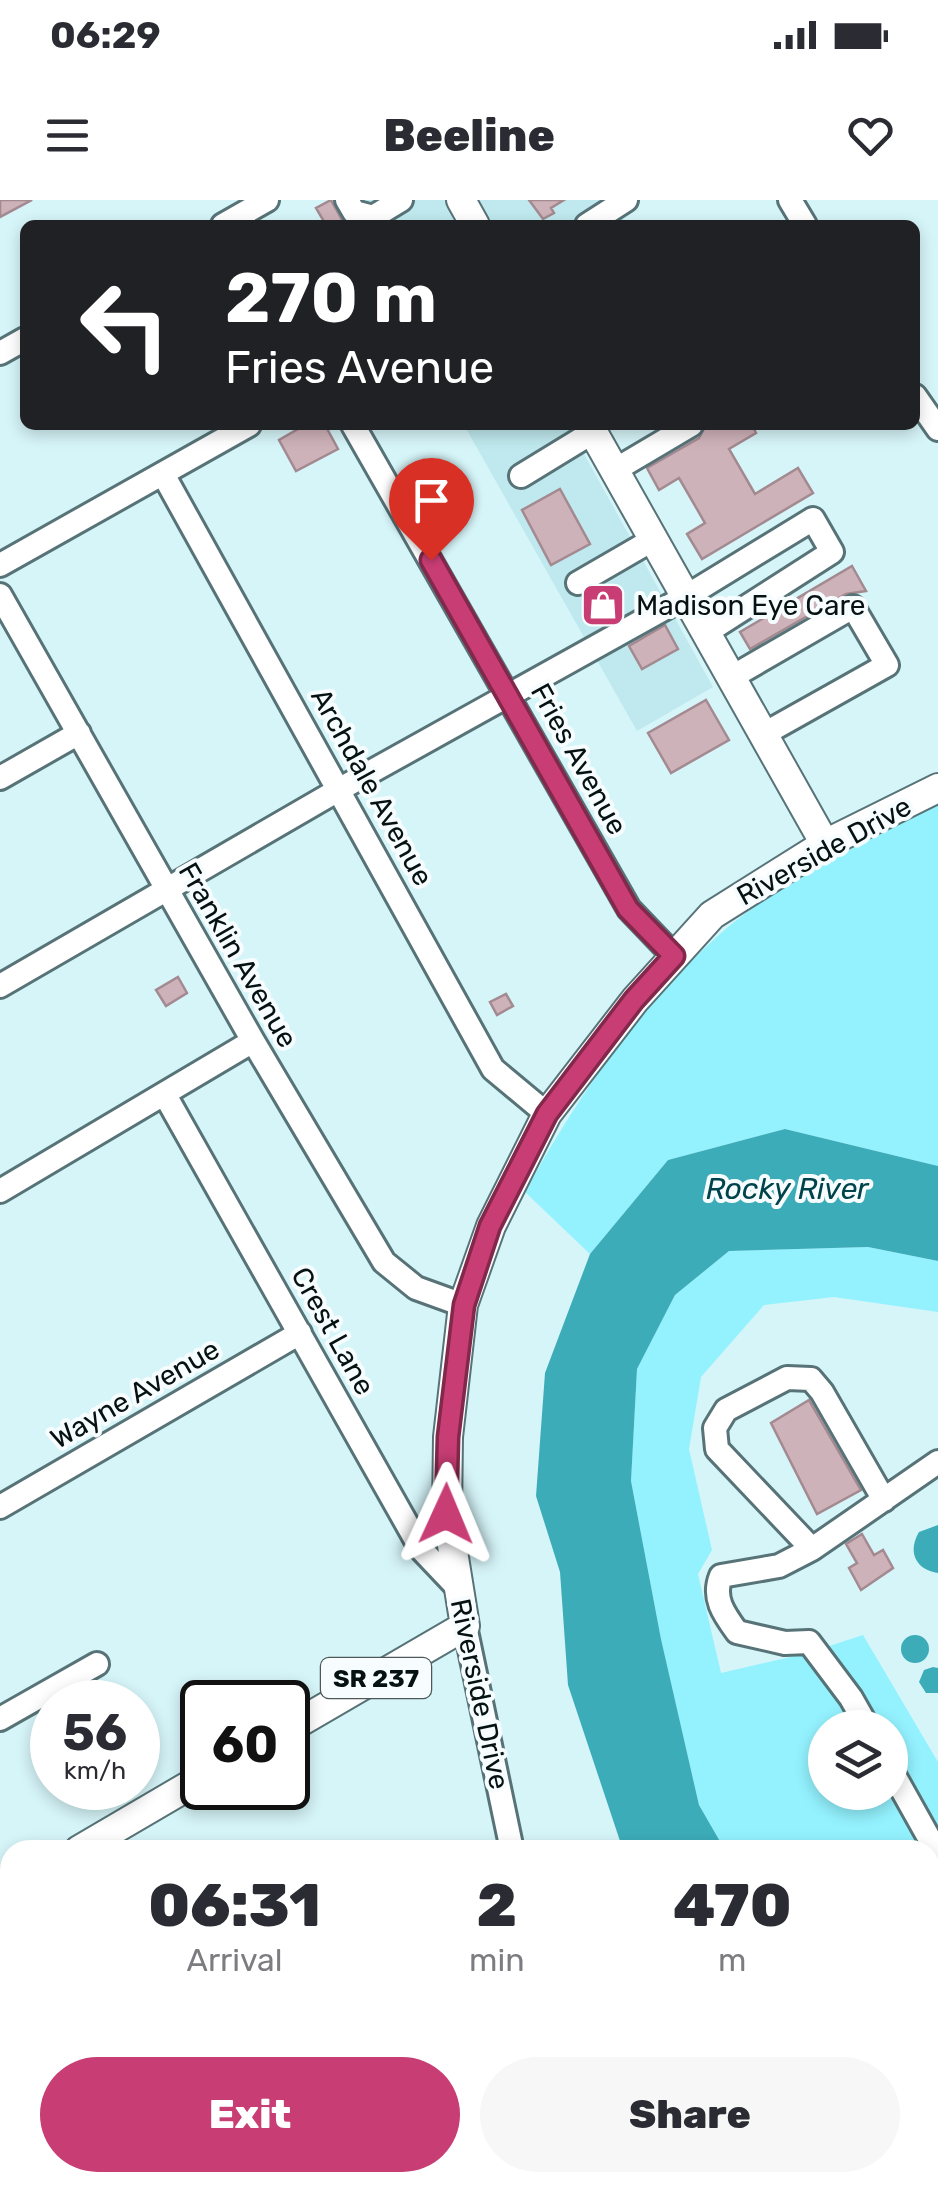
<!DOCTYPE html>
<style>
:root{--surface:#fff;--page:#f7f7f7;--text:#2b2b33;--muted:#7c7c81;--accent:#c73d74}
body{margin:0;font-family:Rubik,sans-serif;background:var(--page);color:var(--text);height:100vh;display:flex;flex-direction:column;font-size:38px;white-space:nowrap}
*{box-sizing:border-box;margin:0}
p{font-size:32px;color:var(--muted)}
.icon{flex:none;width:55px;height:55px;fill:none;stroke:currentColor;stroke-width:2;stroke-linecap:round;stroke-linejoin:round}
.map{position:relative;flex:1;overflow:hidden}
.drawer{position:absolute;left:0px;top:1640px;width:940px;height:352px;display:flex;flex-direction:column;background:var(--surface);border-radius:30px 30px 0 0;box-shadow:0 5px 15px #0003}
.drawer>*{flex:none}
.banner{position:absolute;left:20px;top:20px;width:900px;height:210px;border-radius:15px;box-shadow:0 5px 15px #0003;background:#202124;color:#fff;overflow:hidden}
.fabs{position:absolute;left:808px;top:1510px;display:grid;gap:20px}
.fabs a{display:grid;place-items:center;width:100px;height:100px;border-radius:50%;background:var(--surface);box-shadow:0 5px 15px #0003;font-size:50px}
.speed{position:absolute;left:30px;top:1480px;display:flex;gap:20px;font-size:50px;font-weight:700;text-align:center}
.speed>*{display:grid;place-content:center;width:130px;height:130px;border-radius:50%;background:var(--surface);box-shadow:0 5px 15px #0003;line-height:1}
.speed small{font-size:25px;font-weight:400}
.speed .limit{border:5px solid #111;border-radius:15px;background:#fff;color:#111}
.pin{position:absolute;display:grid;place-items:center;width:85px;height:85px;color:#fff;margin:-102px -42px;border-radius:50% 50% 50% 0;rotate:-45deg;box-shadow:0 0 10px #0007}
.pin .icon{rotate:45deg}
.me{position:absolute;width:110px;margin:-55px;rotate:1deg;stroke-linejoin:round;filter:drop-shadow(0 0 8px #0008)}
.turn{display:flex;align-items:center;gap:35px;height:210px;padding:0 40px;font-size:45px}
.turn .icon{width:130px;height:130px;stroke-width:2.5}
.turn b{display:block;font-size:70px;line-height:85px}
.eta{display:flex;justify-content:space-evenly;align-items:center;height:170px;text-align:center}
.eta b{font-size:60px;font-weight:800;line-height:70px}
.button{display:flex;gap:20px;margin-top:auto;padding:20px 40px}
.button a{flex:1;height:115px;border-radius:60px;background:var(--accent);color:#fff;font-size:40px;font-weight:800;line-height:115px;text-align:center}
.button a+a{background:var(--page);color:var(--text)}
.status{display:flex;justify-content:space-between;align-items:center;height:70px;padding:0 50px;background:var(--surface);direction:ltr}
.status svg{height:28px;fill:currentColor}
header{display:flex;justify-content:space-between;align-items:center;height:130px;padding:0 40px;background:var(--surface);font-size:45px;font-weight:800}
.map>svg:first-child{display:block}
</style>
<div class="status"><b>06:29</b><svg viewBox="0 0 49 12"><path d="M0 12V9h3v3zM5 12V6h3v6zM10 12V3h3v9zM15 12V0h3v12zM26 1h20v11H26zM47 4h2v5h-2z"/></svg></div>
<header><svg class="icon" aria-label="menu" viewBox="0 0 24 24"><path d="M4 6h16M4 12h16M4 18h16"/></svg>Beeline<svg class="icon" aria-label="heart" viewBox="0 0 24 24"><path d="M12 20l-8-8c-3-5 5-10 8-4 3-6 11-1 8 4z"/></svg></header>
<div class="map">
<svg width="938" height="1992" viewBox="0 0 938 1992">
<rect width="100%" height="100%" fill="#d6f5f9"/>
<path fill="#bfe9ee" d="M337,0H612L627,25H351Z
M464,225H568L713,487L637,531Z"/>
<path fill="#93f2fe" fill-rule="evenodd" d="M938,590V966L785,929L668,960L590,1054L525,992C579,894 643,800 728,727C767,694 813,671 857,646L850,633Z
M868,1047L938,1061V1112L834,1097L764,1105L701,1177L689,1249L712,1350L698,1374L721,1473L808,1453L863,1435L938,1562V1872L930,1867V1650H725L699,1605L661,1439L631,1281L637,1169L675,1095L729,1051ZM825,1528H890V1592H825Z"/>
<path fill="#3dacb9" d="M785,929L938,966V1061L868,1047L729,1051L675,1095L637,1169L631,1281L661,1439L699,1605L725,1650H623L568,1485L560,1372L536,1296L545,1173L590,1054L668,960Z
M938,1325V1373C916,1370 907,1352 919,1332Z
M901 1449a14 14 0 1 1 28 0a14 14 0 1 1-28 0Z
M933,1467L938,1468V1493H926L919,1482L924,1470Z
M930,1867L938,1872V1970L930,1965Z"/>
<path fill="#ceb2b9" stroke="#a38990" stroke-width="2.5" d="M0,0H32L0,17Z
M331,0L342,20L326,25L316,8Z
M529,0H564L551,8L554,13L543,19Z
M305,225H325L338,249L296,271L279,240Z
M706,225H752L756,233L729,249L755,294L798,268L813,293L702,359L687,334L705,323L679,278L659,290L647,268L699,238Z
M560,289L590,344L551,365L522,310Z
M852,366L866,391L846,394L750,449L740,432Z
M665,425L678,449L642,469L629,446Z
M706,500L729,540L671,573L648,533Z
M178,777L187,793L166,806L156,790Z
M506,794L513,806L497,815L490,802Z
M809,1200L861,1290L817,1314L771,1223Z
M862,1334L874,1355L883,1350L893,1368L861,1390L849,1368L857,1363L846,1344Z"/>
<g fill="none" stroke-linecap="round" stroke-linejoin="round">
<g stroke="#577377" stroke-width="28">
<path id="minor" d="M347,0L354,12L373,17L401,0
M790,0L805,25
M223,25L267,0
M587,25L626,0
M0,153L25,139
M915,196L938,229
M353,225L629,709L674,756
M615,270L691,225
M163,274L493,869L547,914
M521,276L593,232
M0,365L249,225
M578,383L654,339
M0,395L253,841L384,1062L416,1088L463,1105
M732,477L853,407L887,465L764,534
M0,578L79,533
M0,786L340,589L687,396L813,319L832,352L707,432
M165,895L421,1349L458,1388
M0,991L253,841
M884,1300L822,1192L811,1179L787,1178L726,1210L715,1228L717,1249L812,1349L938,1262
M0,1307L300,1133
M812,1349L779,1366L721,1376C712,1398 724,1414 737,1432L785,1443L809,1442L851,1498L868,1528
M465,1426L512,1650
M0,1519L97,1464
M890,1568L938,1654
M0,1945L10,1934
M246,1992L251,1982
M485,1992L486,1982
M697,1992L698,1982"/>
</g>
<g stroke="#577377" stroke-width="32">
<path id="major" d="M461,0L475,25
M589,225L825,644
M288,1529L465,1426L447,1314L448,1237L463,1105L491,1026L547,914L635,800L712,715L825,644L938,588
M79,1650L202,1578
M0,1696L10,1690"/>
</g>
<use href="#minor" stroke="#fff" stroke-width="22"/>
<use href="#major" stroke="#fff" stroke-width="28"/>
</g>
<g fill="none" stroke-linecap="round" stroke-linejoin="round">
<g stroke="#81284b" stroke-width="25">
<path id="route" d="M431,360L628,709L674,756L634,800L547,914L490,1026L464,1105L448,1237L446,1314"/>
</g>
<use href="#route" stroke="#c73d74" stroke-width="18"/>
</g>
<defs>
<g id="shop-square" transform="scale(2.25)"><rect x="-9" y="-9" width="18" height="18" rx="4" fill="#c73d74" stroke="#f7fdfe"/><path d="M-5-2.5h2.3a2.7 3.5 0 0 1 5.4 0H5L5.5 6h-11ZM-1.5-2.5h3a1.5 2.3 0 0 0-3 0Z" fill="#fff"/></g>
</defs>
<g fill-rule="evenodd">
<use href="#shop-square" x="603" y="405"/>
</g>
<g text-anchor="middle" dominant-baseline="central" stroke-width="8" stroke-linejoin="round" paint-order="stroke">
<rect fill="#f7fdfe" stroke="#4e5859" stroke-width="2.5" x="321" y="1458" width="110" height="40" rx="8"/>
<g font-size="25" font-weight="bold" fill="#061112">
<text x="376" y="1478">SR 237</text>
</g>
<g font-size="28" fill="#061112" stroke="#f7fdfe" text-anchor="start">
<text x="636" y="405">Madison Eye Care</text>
</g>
<g font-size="28" fill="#061112" stroke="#f7fdfe">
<text transform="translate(579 559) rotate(61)">Fries Avenue</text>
<text transform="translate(372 587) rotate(61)">Archdale Avenue</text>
<text transform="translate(824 651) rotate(-29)">Riverside Drive</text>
<text transform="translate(238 755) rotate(60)">Franklin Avenue</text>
<text transform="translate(333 1131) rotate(61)">Crest Lane</text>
<text transform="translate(135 1194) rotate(-30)">Wayne Avenue</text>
<text transform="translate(480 1494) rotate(78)">Riverside Drive</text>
</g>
<g font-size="30" font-style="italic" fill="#00444b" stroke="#f7fdfe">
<text x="787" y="989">Rocky River</text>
</g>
</g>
</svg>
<div class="fabs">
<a><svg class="icon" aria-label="layers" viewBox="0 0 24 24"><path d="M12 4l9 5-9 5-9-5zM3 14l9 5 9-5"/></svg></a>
</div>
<div class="speed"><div>56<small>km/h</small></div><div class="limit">60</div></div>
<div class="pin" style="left:431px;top:360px;background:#d93025"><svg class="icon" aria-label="arrive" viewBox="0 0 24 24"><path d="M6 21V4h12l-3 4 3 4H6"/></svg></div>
<svg class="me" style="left:446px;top:1314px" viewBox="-20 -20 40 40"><path d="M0-17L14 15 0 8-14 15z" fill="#c73d74" stroke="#fff" stroke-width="4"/></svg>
<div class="banner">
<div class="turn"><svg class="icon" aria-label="left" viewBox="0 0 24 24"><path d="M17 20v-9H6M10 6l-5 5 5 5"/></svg><div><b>270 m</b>Fries Avenue</div></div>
</div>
<section class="drawer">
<div class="eta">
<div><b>06:31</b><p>Arrival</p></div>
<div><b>2</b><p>min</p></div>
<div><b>470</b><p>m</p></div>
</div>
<div class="button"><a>Exit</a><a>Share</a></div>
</section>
</div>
